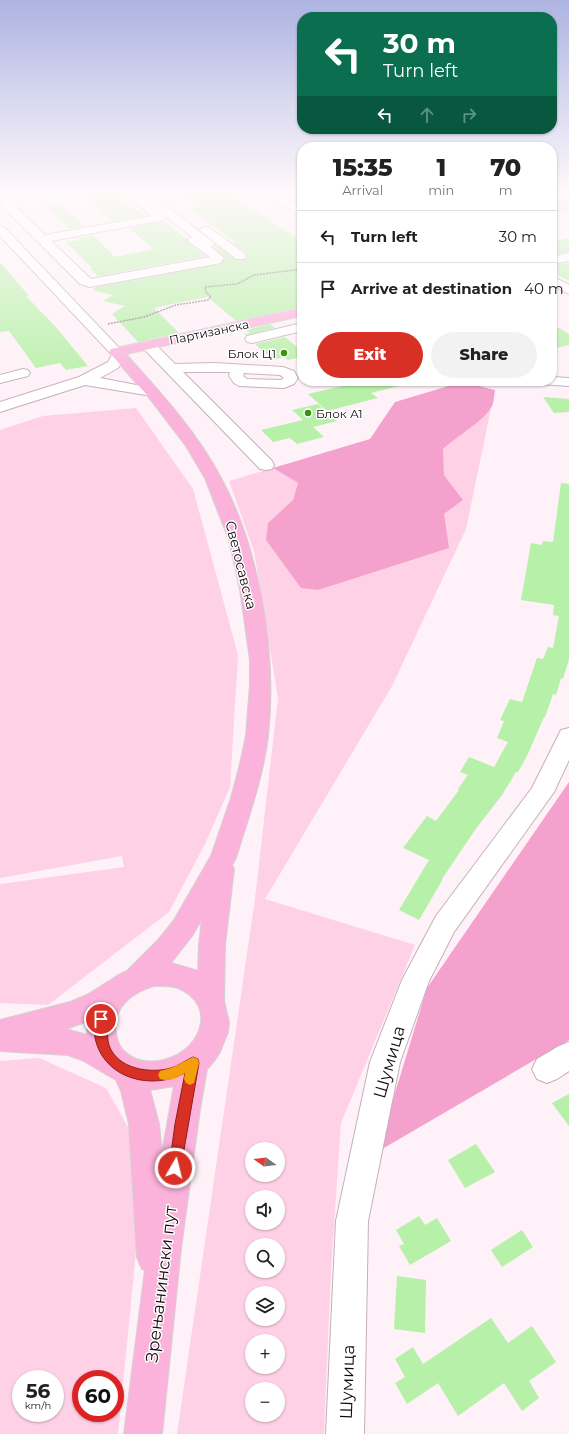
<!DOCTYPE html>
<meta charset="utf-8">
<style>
:root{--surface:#fff;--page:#f2f2f2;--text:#222;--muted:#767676;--line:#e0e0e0;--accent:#d93025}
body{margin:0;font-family:Montserrat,sans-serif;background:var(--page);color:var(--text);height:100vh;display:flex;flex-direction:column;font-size:15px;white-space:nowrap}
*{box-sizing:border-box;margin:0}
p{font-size:13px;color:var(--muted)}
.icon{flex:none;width:22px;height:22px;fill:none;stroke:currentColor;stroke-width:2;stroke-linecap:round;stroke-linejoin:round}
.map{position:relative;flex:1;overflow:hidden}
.details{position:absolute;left:297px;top:142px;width:260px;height:244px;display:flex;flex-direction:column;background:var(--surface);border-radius:16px;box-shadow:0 1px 3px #0004}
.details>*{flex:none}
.top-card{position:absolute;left:297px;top:12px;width:260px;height:122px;border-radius:16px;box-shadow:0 1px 3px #0004;background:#0b6e4f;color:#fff;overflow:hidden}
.needle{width:26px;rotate:284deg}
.tools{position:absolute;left:245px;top:1142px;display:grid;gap:8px}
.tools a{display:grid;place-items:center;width:40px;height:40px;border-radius:50%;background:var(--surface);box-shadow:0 1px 3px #0004;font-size:20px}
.speed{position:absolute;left:12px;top:1370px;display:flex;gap:8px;font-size:20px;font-weight:700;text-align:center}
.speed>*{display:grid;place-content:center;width:52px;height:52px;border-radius:50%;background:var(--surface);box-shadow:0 1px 3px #0004;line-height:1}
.speed small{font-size:10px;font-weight:400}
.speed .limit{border:6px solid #d22;background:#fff;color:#111}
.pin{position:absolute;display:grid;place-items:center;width:34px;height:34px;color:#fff;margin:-17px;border:2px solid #fff;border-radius:50%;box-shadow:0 1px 4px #0007}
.me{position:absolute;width:44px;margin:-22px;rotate:8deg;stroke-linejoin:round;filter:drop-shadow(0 0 3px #0008)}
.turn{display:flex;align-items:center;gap:14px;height:84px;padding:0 20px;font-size:18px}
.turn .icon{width:52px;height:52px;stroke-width:2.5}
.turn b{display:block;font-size:28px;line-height:34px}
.lanes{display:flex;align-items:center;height:38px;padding:0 20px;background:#0003;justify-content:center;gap:20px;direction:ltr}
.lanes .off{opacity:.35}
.eta{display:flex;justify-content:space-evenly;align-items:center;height:68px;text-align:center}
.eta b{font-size:24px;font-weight:800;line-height:28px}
.button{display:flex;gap:8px;margin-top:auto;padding:8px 20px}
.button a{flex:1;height:46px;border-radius:24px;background:var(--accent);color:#fff;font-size:16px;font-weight:800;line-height:46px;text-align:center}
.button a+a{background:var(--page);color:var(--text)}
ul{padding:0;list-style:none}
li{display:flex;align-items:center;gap:12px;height:52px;padding:0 20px;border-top:1px solid var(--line)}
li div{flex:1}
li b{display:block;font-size:15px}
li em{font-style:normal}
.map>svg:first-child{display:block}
</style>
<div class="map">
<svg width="569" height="1434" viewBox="0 0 569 1434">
<rect width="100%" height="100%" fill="#fef1f7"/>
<path fill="#fed1e7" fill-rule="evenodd" d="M136,408L193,489L238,655L230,787L205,844L169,912L48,1005L0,1003V884L124,867L122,856L0,878V430L43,416Z
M491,408L466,529L392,686L265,899L415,945L341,1123L331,1269L324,1434H177L255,899L278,698L254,551L229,481L273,468L298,483L293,500L268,523L444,514L463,500L444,475L443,449L455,438L472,426ZM252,1149H278V1175H252ZM252,1197H278V1223H252ZM252,1245H278V1271H252ZM252,1293H278V1319H252ZM252,1341H278V1367H252ZM252,1389H278V1415H252Z
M39,1058L106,1088L133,1136L141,1201L118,1434H0V1061ZM21,1379H55V1413H21ZM81,1379H115V1413H81Z"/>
<path fill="#f4a1cd" d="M462,382L495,390C494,395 494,404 491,408C482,422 456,437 443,449L444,475L463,500L444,514L449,548L318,590L301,588L266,540L268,523L293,500L298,483L273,468L370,439L395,402Z
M569,782V1040L377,1152L427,988Z"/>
<path fill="#b7f0a8" d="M113,191L144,216L148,215L113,221L83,195Z
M174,191H237V199L302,241V307L236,321L208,297L167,305L154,308L179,333L138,342L112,314L125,306L103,301L113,295L92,290L97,287L220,264L225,258L214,247L217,246L236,260H244L247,257L245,252L233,243L235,242L189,208L199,206Z
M552,192L569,201V211L552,214Z
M59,201L84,226L69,229L42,203Z
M164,221L186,239L188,243L206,256L98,276L90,269H93L66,242L80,240L78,238L93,235L115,257L154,249L129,228Z
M569,238V252L552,254V242Z
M0,262L29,296H26L55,326L88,366L66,370L60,363L36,368L9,331L0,332Z
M569,263V281L552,272V265Z
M270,324L275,328L246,335L244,334L250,333L246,330Z
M552,324L569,334V345L552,349Z
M285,337L302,351V357L288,360L284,357L273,360L255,344Z
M364,381H398L399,386L371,393L378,398L327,411L308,394Z
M543,397L569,399V412L554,413Z
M318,404L337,421L313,427L324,437L297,444L290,438L273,442L261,430L303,420L292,410Z
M561,483L569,484V659L563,679L561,678L556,695L553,694L545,717H544L527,756L518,772H516L502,795L475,830L442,879H443L419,920L399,910L429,860L403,848L427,816L436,821L459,790L458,789L468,775L460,772L469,757L494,767L508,742L497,738L504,721L500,720L510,699L522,702L537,658L543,659L548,647L553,648L559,616L553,615L554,605L521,600L531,543L542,545L543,541L553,542Z
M569,1094V1126L552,1103Z
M476,1144L495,1172L465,1188L448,1160Z
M419,1216L425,1225L437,1218L451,1241L410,1265L399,1246L404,1244L396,1230Z
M522,1230L533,1247L502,1267L491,1250Z
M397,1276L426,1280L425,1333L394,1329Z
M491,1318L508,1343L532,1326L556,1362L529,1381L539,1398L522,1411L504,1383L458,1416L438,1383L407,1404L395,1383L405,1377L395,1359L413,1347L423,1364Z"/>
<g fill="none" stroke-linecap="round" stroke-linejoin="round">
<g stroke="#c4b0ba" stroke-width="2">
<path id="minor" d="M0,191H24L23,193L5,196L45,235L151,216L124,191H135L148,202L147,200L148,198H156L213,242L215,244L211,247L224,258L220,263L216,264L90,287L80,284L0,204ZM150,204L192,237L187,240L189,242L210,257L91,279L51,241L164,220L166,218L164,216Z
M262,191H274L302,208V216L298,215Z
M561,191H569V195L562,193Z
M0,226L4,227L126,355L118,368L100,378L157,389L159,392L157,395L152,396L85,385L0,412V402L79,377L108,362L112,355L0,236Z
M206,227L210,228L244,253L246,256L244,259H236L202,232L200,230L202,228Z
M569,253V261L552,264V256Z
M552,276L569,285V294L552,285Z
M302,323V331L252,343L247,342L245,339L247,336Z
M148,341L153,342L175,364L214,363L283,367L294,371L298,378L294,384L284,388L239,386L234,383L229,376L230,372H183L272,461L274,465L272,469L266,470L260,469L143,348L141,345L143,342ZM244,373L280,375L284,378L281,380L247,379L243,376Z
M23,369L28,370L30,373L28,376L0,383V375Z
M552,377L569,378V386L538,384L536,381H552Z
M569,728V760L554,792L454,932L429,981L400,1062L368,1221L364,1434H326L336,1221L370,1062L402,980L436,916L532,788L561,730Z
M569,1042V1071L557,1079L547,1083L537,1079L532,1069L537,1059L559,1046Z"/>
</g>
<g stroke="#d4d3d3" stroke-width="2">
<path id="major" d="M302,308V316L126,354C160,392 197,432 221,478C260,550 277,655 268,736C263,778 248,818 236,858L232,865L234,869L225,945L224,1001L229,1022L228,1032L220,1052L214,1061L207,1069L200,1109L181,1248L162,1434H124L145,1270L142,1269L137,1257L129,1124L121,1091L116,1080L82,1060L68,1055L0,1051V1020L70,1002L87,995L117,976L127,971L158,940L174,920L211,856L231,798L240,764L246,736L250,685V660L240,589L229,540L205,478L186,446L147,395L109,352L111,349L116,348ZM202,919L199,945L198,971L171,963L192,936ZM154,986C162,986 171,985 178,988C220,1005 200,1056 158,1061C145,1063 135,1061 125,1052C119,1047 117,1041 116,1033C112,1008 132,992 154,986ZM88,1021L87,1035L66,1029ZM174,1086L162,1153L159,1124L150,1090Z"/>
</g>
<path stroke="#8e8489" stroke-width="1.5" stroke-dasharray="2 1" stroke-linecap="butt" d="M108,324L144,317L176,305L208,300L211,297L206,292L205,287L237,284L254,275L302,269"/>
<use href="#minor" fill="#fff" fill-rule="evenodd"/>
<use href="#major" fill="#fbb2db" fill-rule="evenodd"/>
</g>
<linearGradient id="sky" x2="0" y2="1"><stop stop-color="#aeb4e2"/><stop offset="0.49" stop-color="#fff9fb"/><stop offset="1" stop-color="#fff9fb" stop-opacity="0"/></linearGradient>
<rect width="569" height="391" fill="url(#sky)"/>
<path fill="#d93025" stroke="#8d1f18" d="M101,1013L105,1015C109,1023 106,1035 109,1045C117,1069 150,1074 171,1068C178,1066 186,1060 193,1057L198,1059L199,1063L180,1173L175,1175L171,1173L169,1168L175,1124L185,1073C153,1090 107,1080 96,1042C94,1034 93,1023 97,1015Z"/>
<path fill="#f59e0b" d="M193,1057L198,1059L199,1063L194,1083L190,1085L186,1083L184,1079L185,1073C177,1078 169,1082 160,1079L158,1075L160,1071L171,1068Z"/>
<g fill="#38940e" stroke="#fff" stroke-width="1.5">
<circle cx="284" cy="353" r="4"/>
<circle cx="308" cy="413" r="4"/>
</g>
<g text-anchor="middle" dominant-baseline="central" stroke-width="3" stroke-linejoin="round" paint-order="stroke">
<g font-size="12" fill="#100a0d" stroke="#fff">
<text transform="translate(209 332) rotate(-12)">Партизанска</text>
</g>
<g font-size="12" fill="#100a0d" stroke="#fff" text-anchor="end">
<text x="276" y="353">Блок Ц1</text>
<text x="316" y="413" text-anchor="start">Блок А1</text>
</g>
<g font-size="14" fill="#100a0d" stroke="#fff">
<text transform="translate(241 565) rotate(76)">Светосавска</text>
</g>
<g font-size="17" fill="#100a0d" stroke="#fff">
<text transform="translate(389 1062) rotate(-74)">Шумица</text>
<text transform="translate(161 1284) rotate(-83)">Зрењанински пут</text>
<text transform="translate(347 1382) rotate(-88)">Шумица</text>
</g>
</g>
</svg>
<div class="tools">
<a><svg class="needle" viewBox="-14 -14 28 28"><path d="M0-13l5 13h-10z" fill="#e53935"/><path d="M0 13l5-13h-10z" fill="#767676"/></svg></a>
<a><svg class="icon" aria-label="sound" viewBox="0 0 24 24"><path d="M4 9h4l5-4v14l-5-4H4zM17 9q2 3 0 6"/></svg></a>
<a><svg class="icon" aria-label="search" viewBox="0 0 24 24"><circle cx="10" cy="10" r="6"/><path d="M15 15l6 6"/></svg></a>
<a><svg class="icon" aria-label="layers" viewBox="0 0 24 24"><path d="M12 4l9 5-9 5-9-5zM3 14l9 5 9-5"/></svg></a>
<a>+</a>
<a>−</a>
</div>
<div class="speed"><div>56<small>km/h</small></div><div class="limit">60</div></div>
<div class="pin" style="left:101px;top:1019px;background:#d93025"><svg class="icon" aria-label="arrive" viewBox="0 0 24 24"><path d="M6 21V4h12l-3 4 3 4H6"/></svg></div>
<svg class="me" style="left:175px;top:1168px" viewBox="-20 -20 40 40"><circle r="17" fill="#d93025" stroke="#fff" stroke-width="3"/><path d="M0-11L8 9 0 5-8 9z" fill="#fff"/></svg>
<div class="top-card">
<div class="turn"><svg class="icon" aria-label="left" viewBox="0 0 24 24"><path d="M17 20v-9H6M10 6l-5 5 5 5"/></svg><div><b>30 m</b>Turn left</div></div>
<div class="lanes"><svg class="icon" aria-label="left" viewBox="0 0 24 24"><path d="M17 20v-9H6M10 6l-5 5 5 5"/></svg><svg class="icon off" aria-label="ahead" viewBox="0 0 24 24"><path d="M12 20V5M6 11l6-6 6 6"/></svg><svg class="icon off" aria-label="right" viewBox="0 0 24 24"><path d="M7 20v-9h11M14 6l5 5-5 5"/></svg></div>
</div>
<section class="details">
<div class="eta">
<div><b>15:35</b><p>Arrival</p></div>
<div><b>1</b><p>min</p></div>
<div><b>70</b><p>m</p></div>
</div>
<ul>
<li><svg class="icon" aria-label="left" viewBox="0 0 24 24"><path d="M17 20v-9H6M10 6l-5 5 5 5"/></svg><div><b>Turn left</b></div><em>30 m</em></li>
<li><svg class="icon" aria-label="arrive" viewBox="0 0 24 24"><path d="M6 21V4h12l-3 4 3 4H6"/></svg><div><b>Arrive at destination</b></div><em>40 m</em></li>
</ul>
<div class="button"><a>Exit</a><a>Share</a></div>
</section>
</div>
